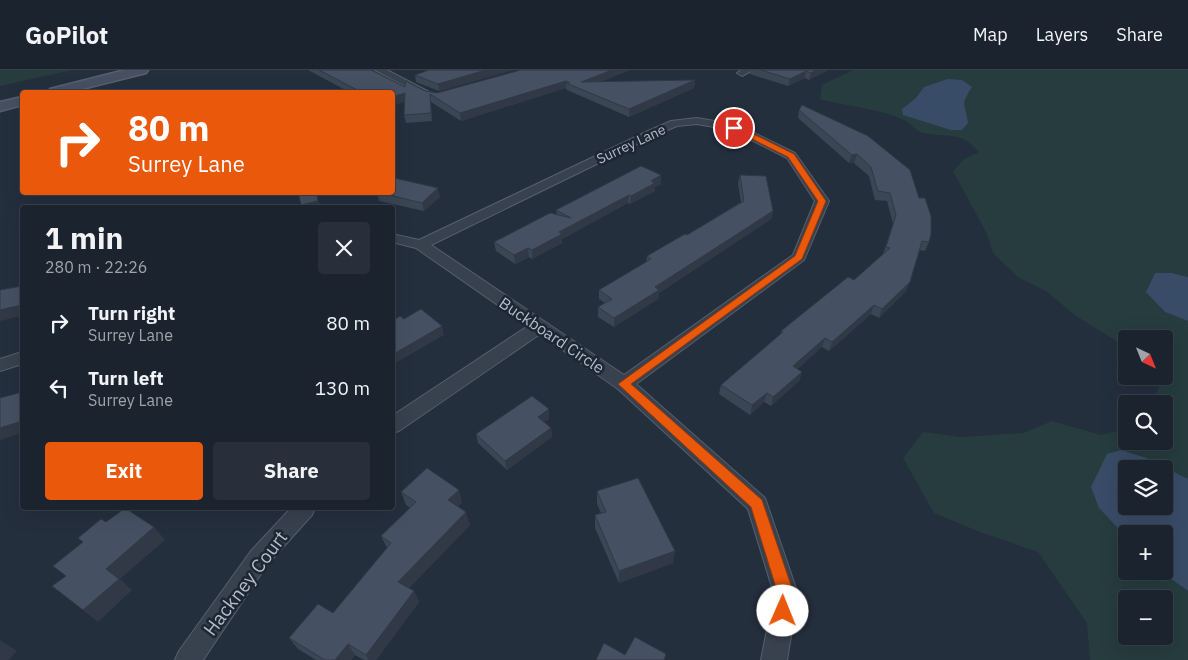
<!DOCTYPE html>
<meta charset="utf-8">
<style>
:root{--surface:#1b232e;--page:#282f3a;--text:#f1f3f6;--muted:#a0a4aa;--line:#39404a;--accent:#ea580c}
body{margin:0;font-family:"IBM Plex Sans",sans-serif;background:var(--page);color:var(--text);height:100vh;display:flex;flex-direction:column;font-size:19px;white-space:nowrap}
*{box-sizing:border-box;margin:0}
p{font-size:16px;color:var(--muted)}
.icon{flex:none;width:28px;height:28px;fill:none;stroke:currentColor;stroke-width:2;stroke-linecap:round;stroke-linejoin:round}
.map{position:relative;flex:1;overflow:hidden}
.details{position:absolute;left:20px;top:135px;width:375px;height:305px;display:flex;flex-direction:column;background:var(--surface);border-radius:5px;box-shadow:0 5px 20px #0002,0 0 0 1px var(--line)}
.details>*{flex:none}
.guide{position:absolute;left:20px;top:20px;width:375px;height:105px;border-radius:5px;box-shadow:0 5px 20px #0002,0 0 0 1px var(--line);background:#ea580c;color:#fff;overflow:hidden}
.needle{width:32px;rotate:137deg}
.controls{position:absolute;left:1118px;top:260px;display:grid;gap:10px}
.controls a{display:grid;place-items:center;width:55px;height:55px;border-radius:5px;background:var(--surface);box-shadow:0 5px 20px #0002,0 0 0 1px var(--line);font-size:25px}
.pin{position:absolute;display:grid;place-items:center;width:42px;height:42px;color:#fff;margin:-21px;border:2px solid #fff;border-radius:50%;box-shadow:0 1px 5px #0007}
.me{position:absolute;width:55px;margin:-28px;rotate:1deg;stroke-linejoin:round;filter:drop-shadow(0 0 4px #0008)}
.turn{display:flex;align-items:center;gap:18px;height:105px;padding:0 25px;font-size:22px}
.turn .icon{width:65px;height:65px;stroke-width:2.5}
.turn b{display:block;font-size:35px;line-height:42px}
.round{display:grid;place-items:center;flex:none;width:52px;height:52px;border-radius:5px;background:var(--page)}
.head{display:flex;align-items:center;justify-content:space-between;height:85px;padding:0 25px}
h1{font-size:30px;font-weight:700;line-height:38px}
.primary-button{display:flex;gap:10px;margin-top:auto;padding:10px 25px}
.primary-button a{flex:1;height:58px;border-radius:5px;background:var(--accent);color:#fff;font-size:20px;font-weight:700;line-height:58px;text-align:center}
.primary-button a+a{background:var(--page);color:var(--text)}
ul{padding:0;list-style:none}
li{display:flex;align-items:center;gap:15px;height:65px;padding:0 25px}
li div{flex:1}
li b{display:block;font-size:19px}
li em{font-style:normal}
header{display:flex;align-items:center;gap:30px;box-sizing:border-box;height:70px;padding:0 25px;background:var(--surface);border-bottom:1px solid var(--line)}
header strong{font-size:24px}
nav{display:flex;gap:28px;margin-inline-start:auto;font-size:18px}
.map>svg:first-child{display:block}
</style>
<header>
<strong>GoPilot</strong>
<nav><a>Map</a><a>Layers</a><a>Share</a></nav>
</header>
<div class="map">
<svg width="1188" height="590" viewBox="0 0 1188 590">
<rect width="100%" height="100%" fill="#242f3e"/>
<path fill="#263c3f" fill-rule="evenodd" d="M0,0H72L0,16Z
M853,0H1188V207L1172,203H1155L1147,222L1165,242L1188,251V409L1147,388L1121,380L1099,438L1126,467V501H1160L1188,521V590H1090L1087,553L1038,482L980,462L934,443L903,388L923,362L960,367L1023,363L1052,351L1101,365L1126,359V371H1164V334H1152L1160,314L1154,306H1164V269H1126V277L1076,246L1046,221L1018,207L993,183L987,164L953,101L963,90L979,82C961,60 947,68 923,63C915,61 911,53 904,50C878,38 848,37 820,29L822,15ZM947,9L972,17L967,25L963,39L968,47L902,39L917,28L924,17ZM1126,529H1164V566H1126Z"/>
<path fill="#394c67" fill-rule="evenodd" d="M947,9L962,10L972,17C959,38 966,33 968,53L962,60H951L903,45L902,39L916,28L924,17Z
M1155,203H1172L1188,207V251L1165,242L1146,222Z
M1121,380L1147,388L1188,409V521L1160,501H1164V464H1126V467L1099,438L1091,417L1107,384ZM1126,399H1164V436H1126Z"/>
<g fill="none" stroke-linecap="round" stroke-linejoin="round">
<g stroke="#565f6c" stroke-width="2">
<path id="street" d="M375,0H387L431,23L426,26L422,25Z
M741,0H753L742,6L737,3Z
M697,48L738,55L795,83L829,131L804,190L636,314L765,428L798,524L787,590H761L774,524L748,439L618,319L540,264L399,361L392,363V346L528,256L416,178L392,172V164L419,170L648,61L671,51ZM697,54L731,60L787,88L815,131L793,185L624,305L431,175L656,65L677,56Z
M22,282V294L0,301V289Z
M291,438H315L312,445L267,495L203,590H175L179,581L251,481Z"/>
</g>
<g stroke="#565f6c" stroke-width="3">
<path id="secondary" d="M125,0H148L146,3L70,22H48L50,19Z
M22,27V35L0,41V32Z"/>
</g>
<use href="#street" fill="#38414e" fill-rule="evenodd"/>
<use href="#secondary" fill="#465061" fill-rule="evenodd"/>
</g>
<path fill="#3b4654" d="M308,0H371L405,17L437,23L521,0H630L600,12L695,10L694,18L629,47L567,20L566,18L461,51L431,32L432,51L406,53L404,45L405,31L392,36V22H349Z
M429,0H513L439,21L416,12L415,5Z
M751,0H828L809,10L805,8L788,16L750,4Z
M799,40L868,66L929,172L925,181L920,180L906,221L879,248L871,244L829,281L822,277L797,299L802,302L799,311L771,336L764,332L750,345L719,324L721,315L780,265L781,261L854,210L883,184L893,154L887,131L875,130L869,106L854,93H849L798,48Z
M661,105V114L655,117V121L630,134L628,133L562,169V173L532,189L529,187L515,194L496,181L494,172L557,145L556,140Z
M740,105L773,141L771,149L659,223L658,229L614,257L598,247V237L605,233L599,229V220L646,192L647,186L687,165L741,132L738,113Z
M377,122L440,127L424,141L379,131Z
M549,349L544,352L551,358L552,367L507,400L478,373L476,364Z
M597,421L673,493L619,513L595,458V445L601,443L597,434Z
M401,422L462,432L458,436L470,455L409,518L414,521L419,532L376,590H364L355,585L351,590H316L298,579L289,568L333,543L387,478L381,466L410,438L406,435Z"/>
<path fill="#303945" d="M486,0H513L439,21L438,14Z
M612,0H630L582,19L581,12Z
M816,0H828L809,10L811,3Z
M806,1L805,8L788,16L790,9Z
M695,10L694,18L629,47V39Z
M566,11V18L461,51L460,43Z
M405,23L407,31L392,36V27Z
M430,24L431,32L432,51L431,43Z
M857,84L854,93H849L852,85Z
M661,105V114L655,117V121L630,134L631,126L651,111Z
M438,118L440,127L424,141L422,133Z
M316,122L321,138H302L301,135Z
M629,125L628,133L562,169V173L532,189V180L559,162Z
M773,141L771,149L659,223L658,229L614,257V248L655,217Z
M528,178L529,187L515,194L514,185Z
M910,212L906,221L879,248L882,239Z
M22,235V246L0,251V240Z
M874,235L871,244L829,281L832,272Z
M442,256L444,265L392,295V285Z
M825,268L822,277L790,306L793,296Z
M802,302L799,311L771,336L773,327Z
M767,323L764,332L750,345L752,335Z
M549,339V349L539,356L538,347Z
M22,351V363L0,370V358Z
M551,358L552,367L507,400L505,391Z
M459,420L462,432L452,442L448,430Z
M466,442L470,455L403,524L398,512Z
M154,457L165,470L120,509L132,520L98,552L83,540L106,499Z
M675,481L673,493L619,513V501Z
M414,521L419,532L376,590H369L366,585Z
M0,570L17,581L9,590H0Z
M348,574L355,585L351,590H335Z"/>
<path fill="#455162" stroke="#303945" d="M319,0H371L405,17L406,11L425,21L437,23L521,0H612L581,12L695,10L629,39L566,13H570L566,11L460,43L430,24L431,43L404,45L405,23L392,27V22H361Z
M429,0H486L438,14L415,5Z
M761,0H816L811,3L806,1L790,9Z
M802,35L868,66L910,100L919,128H925L931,146V164L929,172L922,171L910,212L882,239L874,235L832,272L825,268L793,296L802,302L773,327L767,323L752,335L721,315L783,262L781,261L848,207L854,210L890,178L886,177L896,145L890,123L878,121L871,97L857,84L852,85L799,40Z
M641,96L661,105L651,111L655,113L631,126L629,125L559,162L562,164L532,180L528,178L514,185L494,172L550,143L571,148L556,140Z
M740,105L766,106L773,141L655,217L659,220L614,248L598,237L612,229L599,220L651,189L647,186L685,164L687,165L744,131Z
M394,108L438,118L422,133L377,122H392V109Z
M298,122H316L318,131L301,135Z
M22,216V235L0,240V220Z
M421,239L442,256L392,285V251L400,246L404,249Z
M22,322V351L0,358V328Z
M532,326L549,339L538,347L551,358L505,391L476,364Z
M427,398L459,420L448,430L466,442L398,512L414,521L366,585L348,574L335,590H325L289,568L318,534L333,543L391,473L381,466L416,432L401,422Z
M638,408L675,481L619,501L595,445L606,442L597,421Z
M125,438L154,457L106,499L119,509L83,540L52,516L66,506L53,496L83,472L78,468L101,449L106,452Z
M635,567L666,584L664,590H596L604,573L625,585Z"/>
<path fill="#ea580c" stroke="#983908" d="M732,56H737L794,84L826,131L802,189L631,314L762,430L794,524L789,546L783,548L777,546L775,541L778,524L751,437L618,314L795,186L818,131L788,87L732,59Z"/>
<g text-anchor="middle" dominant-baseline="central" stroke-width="5" stroke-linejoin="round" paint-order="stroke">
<g font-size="14" fill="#b4bcc9" stroke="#1d2633">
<text transform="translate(631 74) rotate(-25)">Surrey Lane</text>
</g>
<g font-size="16" fill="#b4bcc9" stroke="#1d2633">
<text transform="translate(552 265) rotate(34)">Buckboard Circle</text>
</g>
<g font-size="19" fill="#b4bcc9" stroke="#1d2633">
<text transform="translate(245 513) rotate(-53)">Hackney Court</text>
</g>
</g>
</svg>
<div class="controls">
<a><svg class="needle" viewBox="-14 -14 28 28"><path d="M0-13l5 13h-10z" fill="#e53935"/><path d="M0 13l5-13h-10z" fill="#a0a4aa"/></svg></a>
<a><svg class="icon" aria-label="search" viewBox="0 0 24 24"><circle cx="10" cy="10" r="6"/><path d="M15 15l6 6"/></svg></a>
<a><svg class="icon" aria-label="layers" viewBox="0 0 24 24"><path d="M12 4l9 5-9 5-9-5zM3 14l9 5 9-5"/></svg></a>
<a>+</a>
<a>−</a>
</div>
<div class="pin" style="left:734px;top:58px;background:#d93025"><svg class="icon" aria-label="arrive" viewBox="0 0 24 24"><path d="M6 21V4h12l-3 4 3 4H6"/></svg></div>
<svg class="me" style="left:783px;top:541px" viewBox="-20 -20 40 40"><circle r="19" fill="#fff"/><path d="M0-13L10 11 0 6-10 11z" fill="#ea580c"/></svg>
<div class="guide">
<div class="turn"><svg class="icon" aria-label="right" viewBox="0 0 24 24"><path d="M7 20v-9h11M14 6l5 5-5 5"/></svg><div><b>80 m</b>Surrey Lane</div></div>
</div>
<section class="details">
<div class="head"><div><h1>1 min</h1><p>280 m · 22:26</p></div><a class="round"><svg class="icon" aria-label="close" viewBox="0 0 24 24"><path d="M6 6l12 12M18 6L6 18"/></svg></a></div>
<ul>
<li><svg class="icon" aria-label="right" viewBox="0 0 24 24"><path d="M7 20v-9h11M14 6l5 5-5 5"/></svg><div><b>Turn right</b><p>Surrey Lane</p></div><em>80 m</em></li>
<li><svg class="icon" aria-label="left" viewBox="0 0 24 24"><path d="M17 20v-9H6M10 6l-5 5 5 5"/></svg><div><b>Turn left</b><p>Surrey Lane</p></div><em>130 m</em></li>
</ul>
<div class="primary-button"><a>Exit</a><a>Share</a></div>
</section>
</div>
